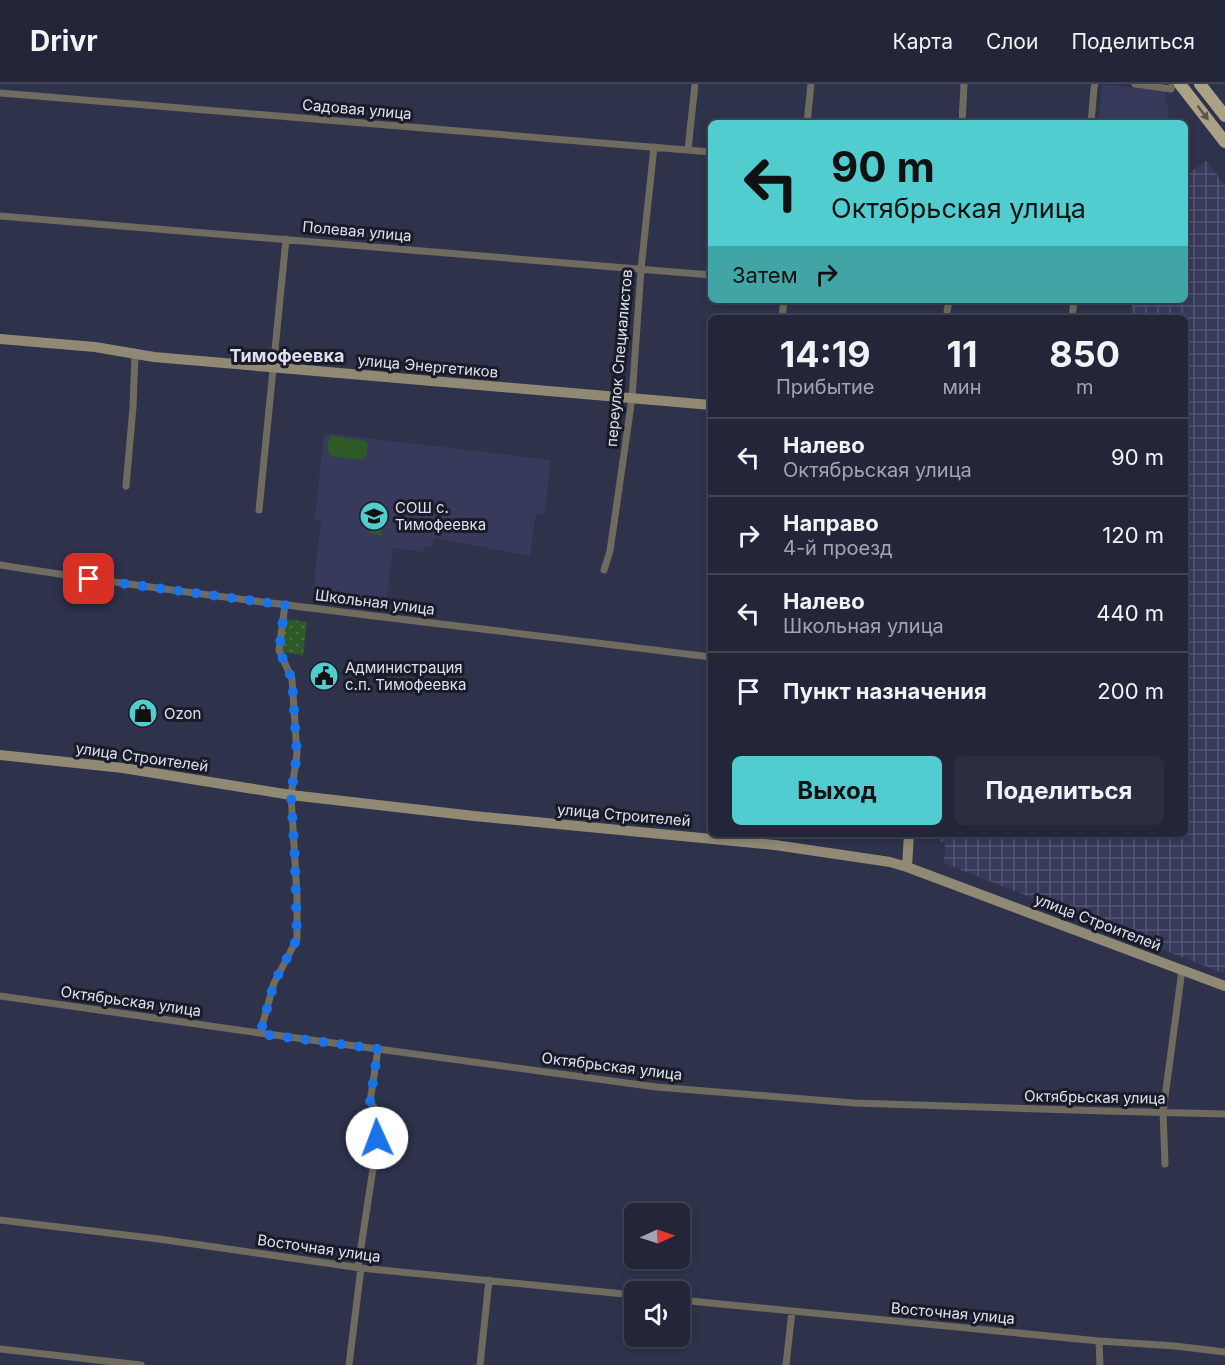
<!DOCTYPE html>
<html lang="ru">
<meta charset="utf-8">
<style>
:root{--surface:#222638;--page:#2a2e40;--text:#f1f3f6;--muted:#a2a5ae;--line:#3f4353;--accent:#52cdcf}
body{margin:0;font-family:Inter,sans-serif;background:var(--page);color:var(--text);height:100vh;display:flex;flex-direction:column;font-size:22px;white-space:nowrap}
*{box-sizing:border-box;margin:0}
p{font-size:20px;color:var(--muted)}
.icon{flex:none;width:33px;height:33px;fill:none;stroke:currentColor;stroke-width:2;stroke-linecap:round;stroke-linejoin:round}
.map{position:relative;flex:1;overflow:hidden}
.details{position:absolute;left:708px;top:231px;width:480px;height:522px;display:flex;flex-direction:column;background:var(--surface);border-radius:9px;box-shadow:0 3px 9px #0003,0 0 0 2px var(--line)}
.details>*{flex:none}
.banner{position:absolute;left:708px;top:36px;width:480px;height:183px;border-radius:9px;box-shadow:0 3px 9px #0003,0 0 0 2px var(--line);background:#52cdcf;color:#111;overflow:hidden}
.needle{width:39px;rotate:87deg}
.controls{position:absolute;left:624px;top:1119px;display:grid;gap:12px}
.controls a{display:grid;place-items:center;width:66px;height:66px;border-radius:9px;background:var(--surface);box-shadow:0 3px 9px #0003,0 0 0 2px var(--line);font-size:30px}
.pin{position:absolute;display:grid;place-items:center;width:51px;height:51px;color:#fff;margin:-26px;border-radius:12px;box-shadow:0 3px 9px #0006}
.me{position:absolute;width:66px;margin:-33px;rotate:358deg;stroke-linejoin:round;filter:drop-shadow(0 0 4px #0008)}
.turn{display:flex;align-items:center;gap:21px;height:126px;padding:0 24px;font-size:27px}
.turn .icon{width:78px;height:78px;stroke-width:2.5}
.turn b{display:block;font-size:42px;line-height:51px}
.then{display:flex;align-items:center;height:57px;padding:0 24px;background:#0003;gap:12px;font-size:22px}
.eta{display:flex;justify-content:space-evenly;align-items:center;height:102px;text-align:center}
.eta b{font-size:36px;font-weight:700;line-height:42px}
.cta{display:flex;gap:12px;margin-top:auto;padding:12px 24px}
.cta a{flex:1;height:69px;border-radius:9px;background:var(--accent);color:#111;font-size:24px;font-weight:700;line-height:69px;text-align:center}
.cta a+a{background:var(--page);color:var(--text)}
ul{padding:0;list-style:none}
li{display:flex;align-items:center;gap:18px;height:78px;padding:0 24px;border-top:2px solid var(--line)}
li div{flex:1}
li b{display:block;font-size:22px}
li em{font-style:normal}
header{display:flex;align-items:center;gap:36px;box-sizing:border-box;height:84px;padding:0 30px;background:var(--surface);border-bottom:2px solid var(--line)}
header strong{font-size:28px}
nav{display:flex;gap:33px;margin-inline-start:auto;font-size:21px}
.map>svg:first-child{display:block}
</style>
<header>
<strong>Drivr</strong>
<nav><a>Карта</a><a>Слои</a><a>Поделиться</a></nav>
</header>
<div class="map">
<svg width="1225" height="1281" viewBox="0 0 1225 1281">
<defs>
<pattern id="industrial-grid" width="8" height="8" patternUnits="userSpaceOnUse" patternTransform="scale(1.5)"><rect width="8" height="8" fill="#373a5b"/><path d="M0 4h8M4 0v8" fill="none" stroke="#545673"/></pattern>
<pattern id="grass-dots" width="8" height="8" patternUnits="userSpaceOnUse" patternTransform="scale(1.5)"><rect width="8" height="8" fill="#2e5a27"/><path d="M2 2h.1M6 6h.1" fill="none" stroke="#4c7147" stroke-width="1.8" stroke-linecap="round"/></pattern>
</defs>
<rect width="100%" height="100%" fill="#2e324b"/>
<path fill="#373a5b" d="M1102,0L1165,7L1170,39H1098Z
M324,349L551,376L544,431L536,430L530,472L434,454L432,463H424L423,468L393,464L387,517L313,508L321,436L314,435L315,433Z"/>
<path fill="url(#industrial-grid)" d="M1206,77L1225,101V890L944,779L945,758H940V750H1185V234H1131L1132,216H1185V92Z"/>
<path fill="url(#grass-dots)" d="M286,535L307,538L303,571L282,568Z"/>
<path fill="#2e5a27" d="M333,352L366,357L368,362L366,372L361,376L330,372C327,367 327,358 330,353Z
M373,426L385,427L381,451L369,449Z"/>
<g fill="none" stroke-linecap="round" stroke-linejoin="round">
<path stroke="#6f6b5e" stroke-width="7" d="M1135,0L1171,5L1173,0
M0,9L711,68
M807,39L811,0
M962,39L964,0
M1091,39L1094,4L1095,0
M688,66L695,0
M0,132L711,191
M782,234L784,216
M946,234L949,216
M1072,234L1074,216
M126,402L133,323L135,270
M259,426L286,155
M0,481C236,518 474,543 711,573
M604,486L610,467L632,314L641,185L654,63
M0,912L260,949L656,1003L854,1019L1105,1027L1225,1030
M260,949L274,899L297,855V812L291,711L297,670L292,595L279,566L285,521
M1165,1080L1163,1028L1182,886
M0,1136L159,1155L361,1184L634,1211
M358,1183L381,1032L370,1018L378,965
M680,1216L1099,1257L1175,1262L1225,1268
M1099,1257L1100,1281
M0,1265L141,1281
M349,1281L361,1184
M480,1281L489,1196
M786,1281L792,1227"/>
<path stroke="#908974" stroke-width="10" d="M0,255L95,263L154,273L711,321
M0,671L123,684L291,711L474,732L775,761L890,778L907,783L1225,902
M907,783L909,750"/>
<path stroke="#aaa186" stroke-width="12" d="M1180,0L1225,58
M1200,0L1225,32"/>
</g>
<defs><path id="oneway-solid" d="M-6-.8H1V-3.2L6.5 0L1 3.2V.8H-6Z" transform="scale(1.5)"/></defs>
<use fill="#5a5751" href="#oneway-solid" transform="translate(1203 29) rotate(53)"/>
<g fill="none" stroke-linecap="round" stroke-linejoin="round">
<path stroke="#1a73e8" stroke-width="10" stroke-dasharray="0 18" d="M89,495L285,521L279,566L292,595L297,670L291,711L295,777L297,855L274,899L260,950L378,965L370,1018L381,1032L377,1054"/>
</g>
<defs>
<g id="school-disc" transform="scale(1.5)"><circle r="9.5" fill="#52cdcf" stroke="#191b26"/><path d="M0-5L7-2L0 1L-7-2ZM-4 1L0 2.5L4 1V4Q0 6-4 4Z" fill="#111"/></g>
<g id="civic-disc" transform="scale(1.5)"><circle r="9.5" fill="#52cdcf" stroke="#191b26"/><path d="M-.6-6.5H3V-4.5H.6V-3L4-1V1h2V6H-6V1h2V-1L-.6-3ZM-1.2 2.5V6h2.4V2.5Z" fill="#111"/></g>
<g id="shop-disc" transform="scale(1.5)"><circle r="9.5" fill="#52cdcf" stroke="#191b26"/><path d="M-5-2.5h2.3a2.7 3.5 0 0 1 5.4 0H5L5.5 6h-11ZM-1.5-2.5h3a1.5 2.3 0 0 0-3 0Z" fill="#111"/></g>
</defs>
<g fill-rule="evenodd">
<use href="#school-disc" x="374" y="432"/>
<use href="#civic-disc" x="324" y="592"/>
<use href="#shop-disc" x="143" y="629"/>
</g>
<g text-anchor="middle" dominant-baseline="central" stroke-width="6" stroke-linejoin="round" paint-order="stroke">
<g font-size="15" fill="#dde0f0" stroke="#191b26">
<text transform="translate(357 25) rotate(5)">Садовая улица</text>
<text transform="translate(357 147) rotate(5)">Полевая улица</text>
<text transform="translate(619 274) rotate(-85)">переулок Специалистов</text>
<text transform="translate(428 282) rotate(5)">улица Энергетиков</text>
<text transform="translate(375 518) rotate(7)">Школьная улица</text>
<text transform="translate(142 673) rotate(8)">улица Строителей</text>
<text transform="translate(624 731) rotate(5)">улица Строителей</text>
<text transform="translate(1098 838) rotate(21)">улица Строителей</text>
<text transform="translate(131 917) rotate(8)">Октябрьская улица</text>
<text transform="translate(612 982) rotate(7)">Октябрьская улица</text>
<text transform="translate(1095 1013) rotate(1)">Октябрьская улица</text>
<text transform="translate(319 1164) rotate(8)">Восточная улица</text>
<text transform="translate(953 1229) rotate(5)">Восточная улица</text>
</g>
<g font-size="15" fill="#dde0f0" stroke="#191b26" text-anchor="start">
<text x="395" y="423">СОШ с.<tspan x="395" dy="17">Тимофеевка</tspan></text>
<text x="345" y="583">Администрация<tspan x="345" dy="17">с.п. Тимофеевка</tspan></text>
<text x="164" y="629">Ozon</text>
</g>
<g font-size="18" font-weight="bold" fill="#dde0f0" stroke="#191b26">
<text x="287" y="271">Тимофеевка</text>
</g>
</g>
</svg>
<div class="controls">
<a><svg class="needle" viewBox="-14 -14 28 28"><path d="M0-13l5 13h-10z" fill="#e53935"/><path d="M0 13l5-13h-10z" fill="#a2a5ae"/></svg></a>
<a><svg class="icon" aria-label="sound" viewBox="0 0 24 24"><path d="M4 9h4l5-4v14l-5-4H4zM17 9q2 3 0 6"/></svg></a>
</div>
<div class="pin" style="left:89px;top:495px;background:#d93025"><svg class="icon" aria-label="arrive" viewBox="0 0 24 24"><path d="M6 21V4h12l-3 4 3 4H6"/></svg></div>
<svg class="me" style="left:377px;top:1054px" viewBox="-20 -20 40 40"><circle r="19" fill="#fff"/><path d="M0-13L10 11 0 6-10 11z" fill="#1a73e8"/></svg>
<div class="banner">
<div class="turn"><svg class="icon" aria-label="left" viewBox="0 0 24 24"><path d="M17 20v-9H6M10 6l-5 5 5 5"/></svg><div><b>90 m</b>Октябрьская улица</div></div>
<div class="then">Затем<svg class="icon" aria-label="right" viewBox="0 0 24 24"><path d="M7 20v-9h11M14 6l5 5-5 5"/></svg></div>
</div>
<section class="details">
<div class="eta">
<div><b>14:19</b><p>Прибытие</p></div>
<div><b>11</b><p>мин</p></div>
<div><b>850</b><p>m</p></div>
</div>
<ul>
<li><svg class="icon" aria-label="left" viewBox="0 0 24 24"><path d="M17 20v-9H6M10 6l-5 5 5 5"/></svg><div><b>Налево</b><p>Октябрьская улица</p></div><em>90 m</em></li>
<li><svg class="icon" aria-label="right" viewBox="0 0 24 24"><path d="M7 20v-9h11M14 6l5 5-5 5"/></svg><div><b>Направо</b><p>4-й проезд</p></div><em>120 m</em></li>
<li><svg class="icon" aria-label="left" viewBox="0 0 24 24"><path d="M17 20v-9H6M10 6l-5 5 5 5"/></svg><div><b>Налево</b><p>Школьная улица</p></div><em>440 m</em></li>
<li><svg class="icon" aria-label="arrive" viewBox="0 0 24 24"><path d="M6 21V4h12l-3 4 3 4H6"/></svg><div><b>Пункт назначения</b></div><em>200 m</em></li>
</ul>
<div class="cta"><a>Выход</a><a>Поделиться</a></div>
</section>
</div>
